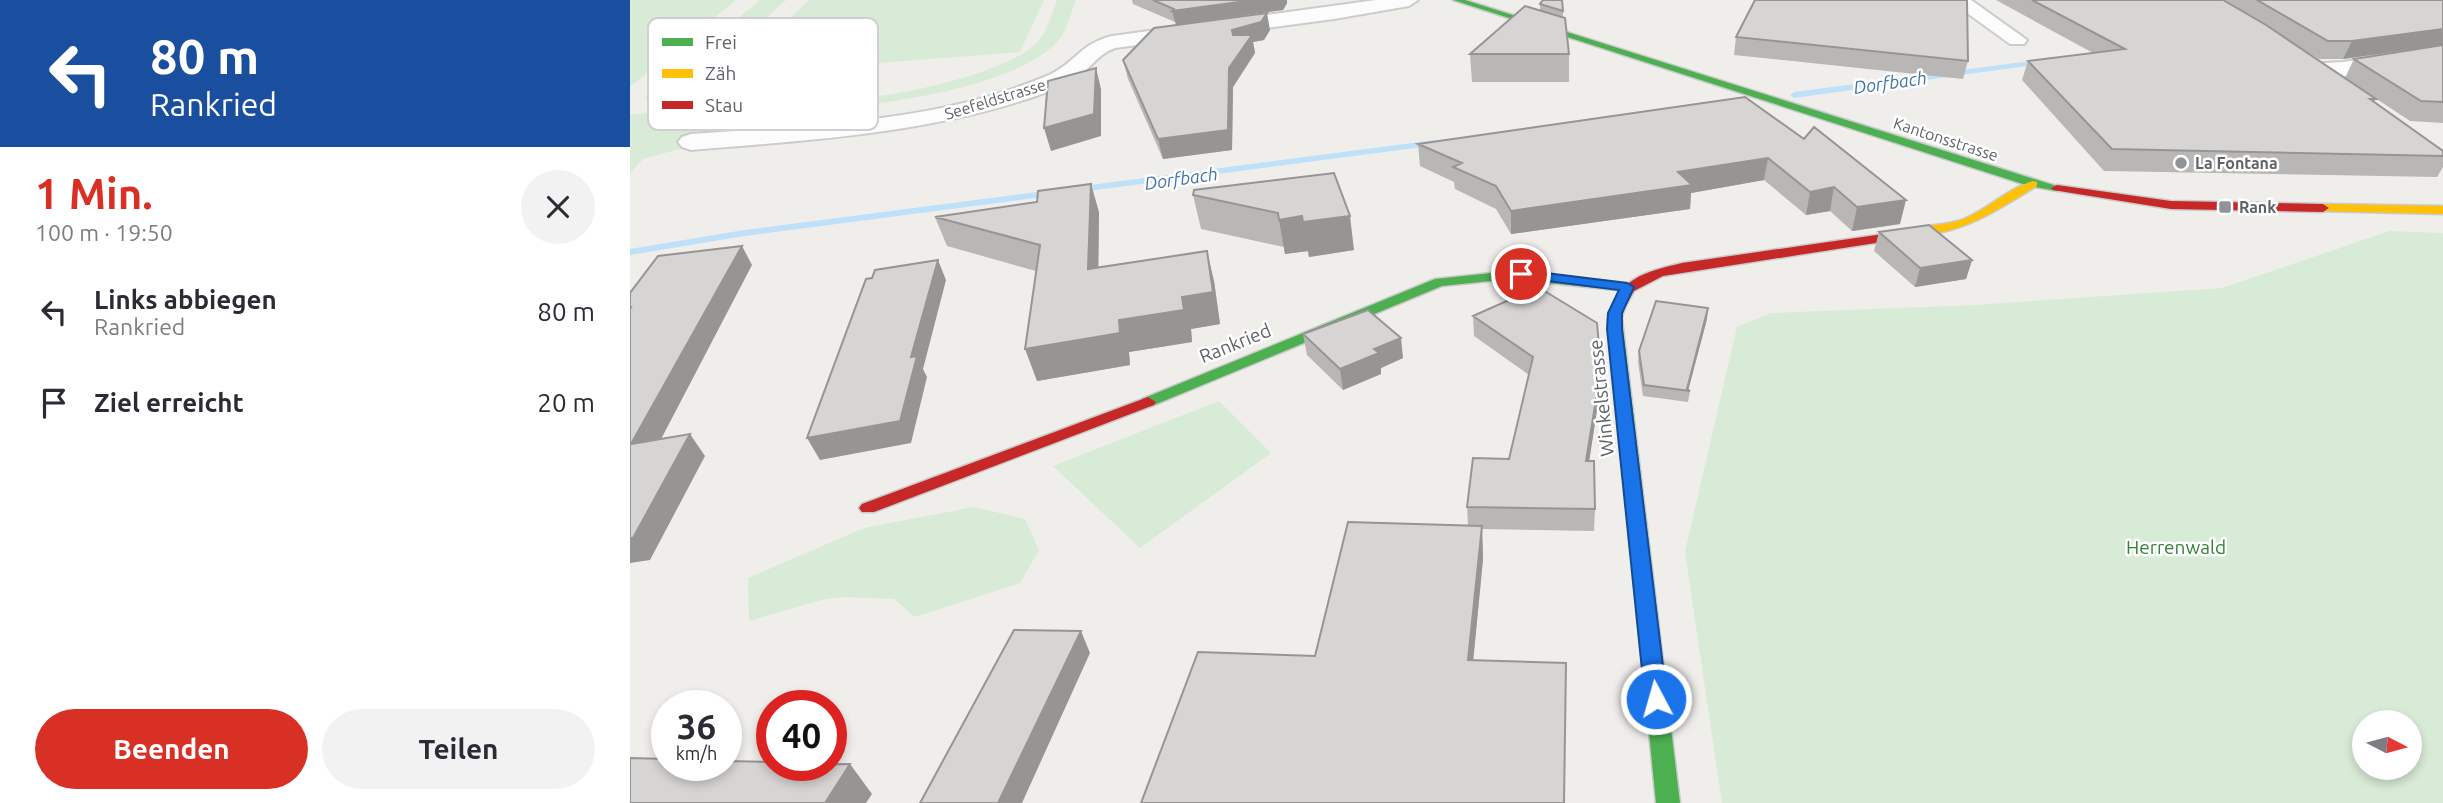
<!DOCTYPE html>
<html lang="de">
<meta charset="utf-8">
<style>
:root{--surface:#fff;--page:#f2f2f3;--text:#2b2b33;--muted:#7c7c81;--accent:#d93025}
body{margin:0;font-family:Ubuntu,sans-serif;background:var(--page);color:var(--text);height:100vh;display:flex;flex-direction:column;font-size:26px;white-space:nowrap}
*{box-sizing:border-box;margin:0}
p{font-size:23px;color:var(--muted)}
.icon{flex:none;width:38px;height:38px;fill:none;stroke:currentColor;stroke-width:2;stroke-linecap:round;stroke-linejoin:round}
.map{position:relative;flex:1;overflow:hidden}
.drawer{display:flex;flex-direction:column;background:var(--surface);width:630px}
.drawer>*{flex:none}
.guide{background:#1a4fa0;color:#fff;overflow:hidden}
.needle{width:46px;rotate:96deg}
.tools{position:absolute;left:1722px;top:710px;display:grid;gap:14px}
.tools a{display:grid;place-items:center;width:70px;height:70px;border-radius:50%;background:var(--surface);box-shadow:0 4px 10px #0003;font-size:35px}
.speed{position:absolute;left:21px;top:690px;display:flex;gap:14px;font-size:35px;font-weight:700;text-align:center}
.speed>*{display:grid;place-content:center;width:91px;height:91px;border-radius:50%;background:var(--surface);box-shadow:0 4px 10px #0003;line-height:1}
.speed small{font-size:18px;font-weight:400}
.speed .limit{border:10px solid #d22;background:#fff;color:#111}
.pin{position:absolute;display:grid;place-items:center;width:60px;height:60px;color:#fff;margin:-30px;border:4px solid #fff;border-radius:50%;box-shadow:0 2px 7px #0007}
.me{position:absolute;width:77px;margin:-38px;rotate:354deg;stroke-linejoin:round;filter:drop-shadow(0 0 5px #0008)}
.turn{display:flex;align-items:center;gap:24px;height:147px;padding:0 35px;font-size:32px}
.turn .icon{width:91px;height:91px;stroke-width:2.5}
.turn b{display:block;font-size:49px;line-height:60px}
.round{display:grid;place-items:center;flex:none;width:74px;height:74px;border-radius:37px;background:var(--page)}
.headline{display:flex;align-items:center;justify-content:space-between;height:119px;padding:0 35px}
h1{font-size:42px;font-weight:700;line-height:52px;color:var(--accent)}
.button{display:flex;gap:14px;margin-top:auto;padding:14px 35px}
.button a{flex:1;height:80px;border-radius:42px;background:var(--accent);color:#fff;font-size:28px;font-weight:700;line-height:80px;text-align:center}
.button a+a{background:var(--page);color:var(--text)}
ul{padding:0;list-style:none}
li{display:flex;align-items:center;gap:21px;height:91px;padding:0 35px}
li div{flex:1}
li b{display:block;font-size:26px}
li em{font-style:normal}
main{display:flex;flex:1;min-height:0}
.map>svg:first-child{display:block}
</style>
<main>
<section class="drawer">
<div class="guide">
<div class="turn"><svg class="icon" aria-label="left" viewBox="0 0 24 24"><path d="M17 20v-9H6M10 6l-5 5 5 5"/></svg><div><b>80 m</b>Rankried</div></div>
</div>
<div class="headline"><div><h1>1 Min.</h1><p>100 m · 19:50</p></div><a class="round"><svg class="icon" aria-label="close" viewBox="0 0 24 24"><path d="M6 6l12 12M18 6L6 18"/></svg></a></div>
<ul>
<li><svg class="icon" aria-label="left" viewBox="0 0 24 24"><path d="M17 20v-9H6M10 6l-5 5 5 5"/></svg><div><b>Links abbiegen</b><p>Rankried</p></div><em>80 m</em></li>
<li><svg class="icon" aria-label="arrive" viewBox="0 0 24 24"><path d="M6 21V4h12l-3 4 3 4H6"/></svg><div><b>Ziel erreicht</b></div><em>20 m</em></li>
</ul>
<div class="button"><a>Beenden</a><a>Teilen</a></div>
</section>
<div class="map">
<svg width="1813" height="803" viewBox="0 0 1813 803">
<rect width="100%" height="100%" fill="#efeeea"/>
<path fill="#d8ebd6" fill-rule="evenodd" d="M0,0H106L0,87Z
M130,0H156L92,58L83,69V80C130,129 353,88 402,47C416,36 421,16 427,0H446C440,14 437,33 426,43C375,95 205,113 134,109C117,108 98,106 81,101C76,100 72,96 67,94C52,91 29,97 14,98Z
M179,0H414L390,52L102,74Z
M49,109L83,113L56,147L13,159L0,173V115Z
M1760,231L1813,233V803H1092L1055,552L1107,327L1141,313L1345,305L1592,288ZM1734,723H1780V768H1734Z
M589,401L641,453L510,548L423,466Z
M344,507L395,519L409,550L390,583L285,617L264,599L213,597L191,600L119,621L118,578L234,528Z"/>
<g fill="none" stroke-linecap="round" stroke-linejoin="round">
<path fill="#bfe0f9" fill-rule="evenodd" d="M1416,59L1420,61L1419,63L1164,98L1160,95L1164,92Z
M805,140L810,143L808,145L108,237L0,255V249L108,231Z"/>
<g stroke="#cbcccc" stroke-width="4">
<path id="street" d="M746,0H788L779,6L704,19L485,48C468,54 462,67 448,77C437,86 422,90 409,95C297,134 178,140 61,150L52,147L48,142L52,137L61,134C180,125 310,123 421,74C447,61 450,44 482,36Z
M1319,0H1341L1397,40L1394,44H1380Z
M1813,47V59C1774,66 1715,83 1677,74L1674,69L1677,64L1713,62Z"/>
</g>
<g stroke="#cacacb" stroke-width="3">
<path id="fast" d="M823,0H835L1433,188L1427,191L1399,186Z
M880,271L997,283L1004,287L997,291L880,279L812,286L524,405L518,407L510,402L512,399L805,279Z
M985,316L992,320L1050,803H1026L978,320Z"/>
</g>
<g stroke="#cacacb" stroke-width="3">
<path id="slow" d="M1403,181L1407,182V186C1367,210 1341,229 1293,236C1284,237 1275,241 1268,235C1281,224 1317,227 1336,218C1359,208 1379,188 1403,181Z
M1693,204L1813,206V214L1689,211L1687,208Z"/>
</g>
<g stroke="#cacacb" stroke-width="3">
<path id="jam" d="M1427,185L1541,201L1693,204L1699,208L1693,212L1541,209L1423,190L1421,188Z
M1274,231L1280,235L1278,238L1033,276L1004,291L995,307L990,323H980L978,320C987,278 1015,272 1052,263Z
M518,397L526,402L524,405L244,512H232L229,508L232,504Z"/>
</g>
<use href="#street" fill="#fdfcfc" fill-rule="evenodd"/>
<use href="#fast" fill="#4caf50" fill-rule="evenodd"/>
<use href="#slow" fill="#ffc107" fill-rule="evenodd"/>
<use href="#jam" fill="#c62828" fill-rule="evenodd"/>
</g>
<path fill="#b8b7b5" d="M502,0H651L657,3L653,10L545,22L503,4Z
M1366,0H1813V123L1780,121L1715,78L1724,59L1794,48L1713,59H1689L1664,44L1746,99L1744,102L1813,151V167L1807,177L1474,171L1392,80L1398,61L1463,53Z
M910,4L933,11V17L939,54V82H842L840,54L910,10Z
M640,30L634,40L623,42L625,53L603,87L602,150L533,159L498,79L493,60Z
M1106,37L1338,61L1333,79L1104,55Z
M1115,97L1270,224L1222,231L1200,211L1176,215L1134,180L1061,193L1060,209L881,234L866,209L825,189L824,182L790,166L788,144Z
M704,173L724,250L679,257L678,251L655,254L654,247L571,229L563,195Z
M469,212L468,268L584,281L590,324L561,329L562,342L499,352L500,365L407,381L406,271L317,246L305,217Z
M1249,232L1342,260L1336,279L1285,287L1244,251Z
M843,316L970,390L959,461L965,509L964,531L852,529L853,559L843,661L685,656L838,525L837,507L879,459L899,375L844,336Z
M1077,319L1058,390L1060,391L1058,402L1013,396L1008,362L1009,351Z
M673,334L773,358L751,368V374L713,390L677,355Z"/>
<path fill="#969594" d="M624,0H657V3L653,10L546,25L542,11Z
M637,13L640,30L634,40L623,42L625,53L603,87L602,150L533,159L528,139L599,68L605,47L602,30Z
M1813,29V45L1713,59L1722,41Z
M466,68L471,89V136L421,151L414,128Z
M1138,158L1134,180L1061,193L1060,209L881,234V211L1048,172Z
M461,184L469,212L468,300L458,269Z
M1204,187L1200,211L1176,215L1180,192Z
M1276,200L1270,224L1222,231L1227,207Z
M672,216L678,251L655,254L649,220Z
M720,216L724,250L679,257L673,222Z
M112,246L122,265L17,466L1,444Z
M577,251L584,281L590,324L561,329L562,342L499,352L500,365L407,381L395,349L489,320L552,297Z
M308,260L316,280L293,369L297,377L281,443L190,460L177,438L281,357Z
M1342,260L1336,279L1285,287L1290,268Z
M1078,308L1077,319L1058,391H1056Z
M771,338L773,358L751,368V374L713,390L710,369L744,349Z
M971,369L970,390L956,482V461Z
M60,434L75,456L20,560L0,563V538Z
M852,526L853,559L840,694L838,660Z
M451,631L460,653L392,803H368Z
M220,764L242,794L236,803H195Z"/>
<path fill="#d6d5d3" stroke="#969594" stroke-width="2" d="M523,0H624L542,11L544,9Z
M913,0H932L933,11L910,4Z
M1125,0H1337L1338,61L1106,37Z
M1402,0H1593L1636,25L1746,99H1740L1813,151V156L1482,149L1398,61L1495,49Z
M1627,0H1813V29L1722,41H1698Z
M895,6L935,18L939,54H840Z
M637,13L631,22L602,30L603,35H622L599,68L598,130L528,139L493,60L524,28Z
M1813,45V102L1791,101L1724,59Z
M466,68L464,114L414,128L418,81Z
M1115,97L1174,139L1184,127L1276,200L1227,207L1204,187L1180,192L1138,158L1048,172L1062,185L881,211L866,186L823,167L832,163L788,144Z
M704,173L720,216L673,222L672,216L649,220L648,213L563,195L564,190Z
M461,184L458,269L577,251L583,292L552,297L554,310L489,320L490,333L395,349L410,245L305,217L407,202L408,191Z
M1299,225L1342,260L1290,268L1249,232Z
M112,246L1,444L60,434L3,538H0V309L1,307H0V293L28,256Z
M308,260L281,357L287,356L270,421L177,438L236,279L242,278L245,270Z
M908,287L967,323L971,369L956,461H964L965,509L837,507L843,458L879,459L903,357L843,316Z
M1026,301L1078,308L1057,389L1060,391L1014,385L1009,351Z
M738,310L771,338L744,349L749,353L710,369L673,334Z
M718,522L852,526L838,660L936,663L934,803H511L568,652L685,656Z
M384,630L451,631L368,803H290Z
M0,758L37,759V765H96V761L142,762V765L220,764L195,803H0Z"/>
<path fill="#1a73e8" stroke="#114b97" stroke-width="2" d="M891,270L997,283L1004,287L992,313V329L1037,699L1034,706L1026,708L1018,706L1015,699L977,329L978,313L989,290L887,277L885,274Z"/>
<g fill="#919496" stroke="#fff" stroke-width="2.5">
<circle cx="1551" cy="163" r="7"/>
<rect x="1588" y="200" width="14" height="14" rx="3.5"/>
</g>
<g text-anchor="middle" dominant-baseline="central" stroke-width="5" stroke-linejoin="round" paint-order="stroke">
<g font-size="16" fill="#5f6368" stroke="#fff">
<text transform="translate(365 99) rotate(-17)">Seefeldstrasse</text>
<text transform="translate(1316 139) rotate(18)">Kantonsstrasse</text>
</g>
<g font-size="16" font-weight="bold" fill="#5f6368" stroke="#fff" text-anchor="start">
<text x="1565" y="163">La Fontana</text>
<text x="1609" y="207">Rank</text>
</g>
<g font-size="18" font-style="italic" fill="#4174aa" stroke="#fff">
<text transform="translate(1260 82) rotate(-8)">Dorfbach</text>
<text transform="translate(551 178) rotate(-8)">Dorfbach</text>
</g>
<g font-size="19" fill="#5f6368" stroke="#fff">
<text transform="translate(605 343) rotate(-22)">Rankried</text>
<text transform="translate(971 398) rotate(-96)">Winkelstrasse</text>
</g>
<g font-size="19" fill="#348238" stroke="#fff">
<text x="1546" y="547">Herrenwald</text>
</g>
</g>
<rect x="18" y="18" width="230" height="112" rx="10" fill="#fff" stroke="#cfd0d2" stroke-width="2"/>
<rect x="32" y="38" width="31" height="8" fill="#4caf50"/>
<rect x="32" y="69" width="31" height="9" fill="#ffc107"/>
<rect x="32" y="101" width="31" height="8" fill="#c62828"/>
<g font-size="19" fill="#5f6368">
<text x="75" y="49">Frei</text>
<text x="75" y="80">Zäh</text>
<text x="75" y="112">Stau</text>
</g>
</svg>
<div class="tools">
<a><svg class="needle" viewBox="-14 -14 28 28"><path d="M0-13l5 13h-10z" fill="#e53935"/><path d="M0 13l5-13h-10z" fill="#7c7c81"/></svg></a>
</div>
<div class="speed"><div>36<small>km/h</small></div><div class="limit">40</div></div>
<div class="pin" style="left:891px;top:274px;background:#d93025"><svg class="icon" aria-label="arrive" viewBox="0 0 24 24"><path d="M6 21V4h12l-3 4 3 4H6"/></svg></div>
<svg class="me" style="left:1026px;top:699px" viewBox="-20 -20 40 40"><circle r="17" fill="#1a73e8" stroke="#fff" stroke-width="3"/><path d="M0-11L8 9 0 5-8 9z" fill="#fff"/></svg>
</div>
</main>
